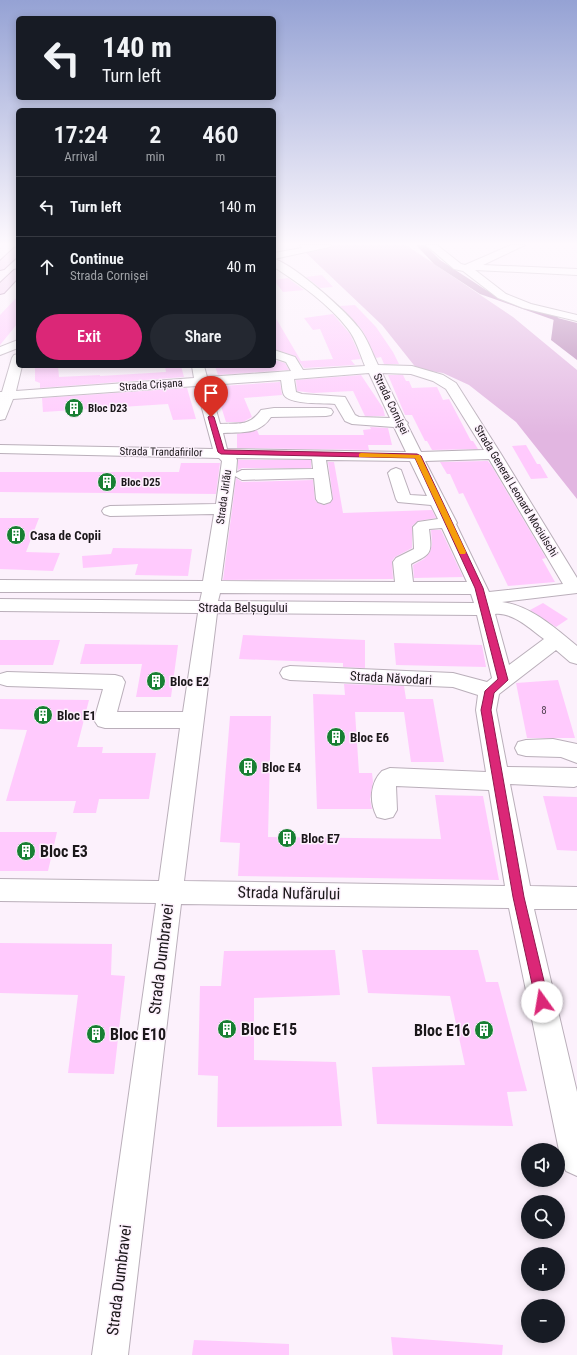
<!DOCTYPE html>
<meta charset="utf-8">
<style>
:root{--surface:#171b24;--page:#242831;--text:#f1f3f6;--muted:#9ea1a6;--line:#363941;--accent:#db2777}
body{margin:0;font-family:"Roboto Condensed",sans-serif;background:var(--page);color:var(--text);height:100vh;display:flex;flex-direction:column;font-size:15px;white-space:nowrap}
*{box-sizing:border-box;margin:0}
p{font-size:13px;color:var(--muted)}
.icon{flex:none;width:22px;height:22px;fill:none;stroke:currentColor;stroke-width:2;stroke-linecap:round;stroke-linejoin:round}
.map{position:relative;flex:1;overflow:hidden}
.sheet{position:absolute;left:16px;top:108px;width:260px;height:260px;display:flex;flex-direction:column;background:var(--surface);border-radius:6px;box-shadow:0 2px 10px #0003}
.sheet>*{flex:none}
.hud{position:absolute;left:16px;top:16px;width:260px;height:84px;border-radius:6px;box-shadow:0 2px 10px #0003;background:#171b24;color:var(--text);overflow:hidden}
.fabs{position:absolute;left:521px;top:1143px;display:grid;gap:8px}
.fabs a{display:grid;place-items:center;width:44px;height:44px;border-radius:50%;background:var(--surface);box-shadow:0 2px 10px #0003;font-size:20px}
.pin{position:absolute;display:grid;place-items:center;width:34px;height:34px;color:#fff;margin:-41px -17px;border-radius:50% 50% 50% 0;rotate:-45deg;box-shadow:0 0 4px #0007}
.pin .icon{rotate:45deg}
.me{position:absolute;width:44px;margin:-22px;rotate:347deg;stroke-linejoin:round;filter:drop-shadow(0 0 3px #0008)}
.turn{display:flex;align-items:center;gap:14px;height:84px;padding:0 20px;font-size:18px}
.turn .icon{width:52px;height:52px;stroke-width:2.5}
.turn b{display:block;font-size:28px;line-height:34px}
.eta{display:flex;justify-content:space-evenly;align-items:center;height:68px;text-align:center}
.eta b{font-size:24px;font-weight:600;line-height:28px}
.button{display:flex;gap:8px;margin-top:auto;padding:8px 20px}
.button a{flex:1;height:46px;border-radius:24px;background:var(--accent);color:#fff;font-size:16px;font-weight:600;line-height:46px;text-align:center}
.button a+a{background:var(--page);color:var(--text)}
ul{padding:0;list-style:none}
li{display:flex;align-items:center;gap:12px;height:60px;padding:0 20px;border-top:1px solid var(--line)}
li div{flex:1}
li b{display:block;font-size:15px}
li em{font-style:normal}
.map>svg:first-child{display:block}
</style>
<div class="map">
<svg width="577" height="1355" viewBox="0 0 577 1355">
<rect width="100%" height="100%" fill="#fcf1fc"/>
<path fill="#e2b6e1" d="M333,245H406L513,317L577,370V499L516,422L469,385L443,373L417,369L382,325L304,251Z"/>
<path fill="#b887b7" d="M554,317L577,323V360L551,340Z"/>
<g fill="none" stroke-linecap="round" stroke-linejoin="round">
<path fill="#b887b7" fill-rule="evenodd" d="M416,245H425L440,260L486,290L557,315L559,317L554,320L551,319L480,294L434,264Z"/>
</g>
<path fill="#ffcafd" d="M322,275L333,287L320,288L306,277Z
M288,278L293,282L304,290L283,292L274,280Z
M18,296V323L0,345V315Z
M355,305L376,327L393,352L399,364H384L381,357L376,358L362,330L340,306Z
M333,314L350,334L356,347L361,359L351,360L355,365L304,368L295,356L274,349V315L301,361L333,359L320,329L313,330L304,318Z
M274,360L285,363L289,370L218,375L215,366H274Z
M35,366H58L59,377L100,375V376L166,372L165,366H181L184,377L40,388V383L35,381Z
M361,375L383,408L385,416H365L353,391L313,393L297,391L296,380Z
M388,375H403L406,381H409L412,388L437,387L443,400L449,399L471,441H473L478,449L432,450L427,441H425L412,415H405Z
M280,382L282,395L244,398L252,417L243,422H226L219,400L225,399L222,386Z
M187,388L196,419L173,420L168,404L43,412L42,398Z
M370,427L388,428L392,445H368L369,450L237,448V434L257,430L259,435H364L363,430L371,429Z
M526,445L537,464H540L548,478L531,479L512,446Z
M238,460H311V468H242L238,470Z
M485,461H488L491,465L546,558L542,559L555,582L508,586L463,493L459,494L450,474H447L440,462Z
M328,462H334L343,513L432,510L436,518L418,521L412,526V548L395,557L392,561L393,579L223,580L236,478L242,482L313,480L315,500L318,503L324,505L330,503L333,499Z
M181,463H220L216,494L0,492V472H179Z
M0,518H39L26,552L60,553L53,571L0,569Z
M431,530H441L463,577L414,578L413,565L424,559L430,552L432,544Z
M113,548L192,549L188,576L135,575L138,564L83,568L82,556L111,554Z
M543,603L568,619L556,627L530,610Z
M243,635L365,640V668L343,667V663L239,659Z
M0,640H60L53,665H0Z
M394,643L482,645L486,667L396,665Z
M85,644L178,645L171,697H136L142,664H80Z
M558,680L575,738H527L516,683Z
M344,684L404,686L406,699H433L444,762H411L404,712H355L359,773H372L373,782L370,799L372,809H317L313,694L345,695Z
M0,699L89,700L77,747H103L102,753H156L149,799H99L96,813H73L76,801H6L27,730L0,729Z
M230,716H271L268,837L441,839L435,795L483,796L499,880L238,876L240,843L220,842Z
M543,796L577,797V851L557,850Z
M0,832H57L48,871H0Z
M0,943L112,944L111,975L125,976L114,1074L68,1073L78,995L0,993Z
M335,950L340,995L254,998V1060L336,1062L342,1126L217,1127L218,1076L198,1075L200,986H221L224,951Z
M362,950H478L486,982H498L527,1091L507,1092L513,1126L377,1124L372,1067L465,1065L450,996L368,993Z
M391,1337L503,1345L502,1355H393Z
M194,1340L289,1344V1355H192Z"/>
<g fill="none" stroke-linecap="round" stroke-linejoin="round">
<g stroke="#baafba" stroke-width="2">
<path id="minor" d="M300,245H331L329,247L274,259C293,264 346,311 358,327C367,337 372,353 378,365L412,366L443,375L456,383L501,454L577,578V593L502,602C531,606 555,628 577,646V664L570,662L556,650L499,694L496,710L507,767L577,768V786L574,787L510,784L530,886L577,887V909H534L577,1092V1176L566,1171L561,1160L509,908L181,904L128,1355H92L156,903L0,901V879L159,881L180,728H105L98,726L94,720L103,689L7,686L0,684V674L7,672L115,675L122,677L125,682L117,712H183L198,613L0,611V599L200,601L202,592H0V580L203,581L214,514L110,516L104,514L102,511L104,508L110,506L216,504L222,461L219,458L0,453V445L213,449L196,386L13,399L5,419L0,420V392H2L12,358L14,355L18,354V366H22L16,391L194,378L192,366H204L207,377L291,371L286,362L274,358V350L295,357L303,370L365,366C360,354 356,339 348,329C329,304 300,284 274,267V253L302,248ZM369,373L390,418L359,417L355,415L345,397L302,394L296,392L294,379ZM382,373L411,374L433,381L446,389L484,450L421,452L407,424L408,423L405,420ZM281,380C282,384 282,391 284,395C290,405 325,403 335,404L345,421L352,424L394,427L406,452L227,449L223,433C242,432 259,435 271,417L326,416L331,415L333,412L331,409L326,408H274L261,410C249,427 239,423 220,424L209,385ZM236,458L312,459L313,469L242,470L236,473L237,460ZM489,459L563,584L489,592L456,524L457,523L425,461ZM326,460L410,461L427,496L410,495L401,470L396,468L391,470L388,473L396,499L398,502L431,505L438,519L418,522L413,527L414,549L396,558L393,562L395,582L221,581L235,476L242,480L314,478L316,499L318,502L324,504L330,502L332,499ZM442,528L467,582H413L411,564C432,553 432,554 429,529ZM220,593L471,594L474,603L218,601ZM217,613L477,615L492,678L487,682L453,673L290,666L283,668L280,673L283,678L290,680L453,687L478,695L476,710L486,772L390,768L382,771C370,783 369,802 377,817L385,819L393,817L397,810L396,786L489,790L505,886L184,881ZM495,614C513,612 530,629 544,639L509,665Z
M426,245H437L461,264L465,265L511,245H525L483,265L577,269V275L475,270L506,294L531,304L577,315V321L523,308L498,298L463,271L454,269Z
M18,340V348L0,355V347Z
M553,739L577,744V763L561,757L526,756L518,754L515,748L518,742L526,740Z"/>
</g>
<g stroke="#a178a0" stroke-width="2">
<path id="major" d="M18,247V256L4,269L0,270V261L14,248Z
M18,269V278L4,293L0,294V283L14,270Z"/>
</g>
<use href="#minor" fill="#fff" fill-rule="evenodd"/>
<use href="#major" fill="#f2cef1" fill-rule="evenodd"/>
</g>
<linearGradient id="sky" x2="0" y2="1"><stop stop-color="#95a2d4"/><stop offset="0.56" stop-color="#fef9fe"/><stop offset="1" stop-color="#fef9fe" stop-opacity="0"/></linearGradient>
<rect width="577" height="435" fill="url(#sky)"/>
<path fill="#db2777" stroke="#8e194d" d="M211,415L214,417L224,450L417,454L421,456L483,588L508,680L494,693L491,710L524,897L549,1002L547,1007L542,1009L538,1007L536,1002L513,897L481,710L485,691L498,679L475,588L415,458L221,454L218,452L208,417Z"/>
<path fill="#f59e0b" d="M361,453L420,455L466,552L465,554H460L459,552L415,458L359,457V454Z"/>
<defs>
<g id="building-disc" transform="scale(1)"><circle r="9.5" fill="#187f33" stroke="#fcf1fc"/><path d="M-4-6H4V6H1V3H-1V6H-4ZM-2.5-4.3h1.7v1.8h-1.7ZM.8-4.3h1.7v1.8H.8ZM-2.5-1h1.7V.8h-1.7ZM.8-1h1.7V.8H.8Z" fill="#fff"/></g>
</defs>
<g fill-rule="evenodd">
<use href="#building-disc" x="74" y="408"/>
<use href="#building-disc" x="107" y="482"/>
<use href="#building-disc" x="16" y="535"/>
<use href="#building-disc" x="156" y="681"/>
<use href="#building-disc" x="43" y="715"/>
<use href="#building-disc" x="336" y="737"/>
<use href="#building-disc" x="248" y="767"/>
<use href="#building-disc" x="287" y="838"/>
<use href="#building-disc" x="26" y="851"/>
<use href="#building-disc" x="227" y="1029"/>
<use href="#building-disc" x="484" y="1030"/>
<use href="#building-disc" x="96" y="1034"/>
</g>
<g text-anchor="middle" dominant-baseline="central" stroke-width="3" stroke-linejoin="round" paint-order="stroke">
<g font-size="11" fill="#1b171a" stroke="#fcf1fc">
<text transform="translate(151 385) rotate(-4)">Strada Crișana</text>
<text transform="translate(391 404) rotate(64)">Strada Cornișei</text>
<text transform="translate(161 452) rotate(1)">Strada Trandafirilor</text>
<text transform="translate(516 491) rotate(59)">Strada General Leonard Mociulschi</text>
<text transform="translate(224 497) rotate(-82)">Strada Jirlău</text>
</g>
<g font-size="11" font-weight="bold" fill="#1b171a" stroke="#fcf1fc" text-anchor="start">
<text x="88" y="408">Bloc D23</text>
<text x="121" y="482">Bloc D25</text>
</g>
<g font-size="11" fill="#544453">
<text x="544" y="710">8</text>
</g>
<g font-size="13" font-weight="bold" fill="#1b171a" stroke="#fcf1fc" text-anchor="start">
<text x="30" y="535">Casa de Copii</text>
<text x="170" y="681">Bloc E2</text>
<text x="57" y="715">Bloc E1</text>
<text x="350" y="737">Bloc E6</text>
<text x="262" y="767">Bloc E4</text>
<text x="301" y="838">Bloc E7</text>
</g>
<g font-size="13" fill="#1b171a" stroke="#fcf1fc">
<text x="243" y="607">Strada Belșugului</text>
<text transform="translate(391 678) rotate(3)">Strada Năvodari</text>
</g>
<g font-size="16" font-weight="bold" fill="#1b171a" stroke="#fcf1fc" text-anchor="start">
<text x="40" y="851">Bloc E3</text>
<text x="241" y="1029">Bloc E15</text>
<text x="470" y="1030" text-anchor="end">Bloc E16</text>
<text x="110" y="1034">Bloc E10</text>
</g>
<g font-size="16" fill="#1b171a" stroke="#fcf1fc">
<text transform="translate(289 893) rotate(1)">Strada Nufărului</text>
<text transform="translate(161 959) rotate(-83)">Strada Dumbravei</text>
<text transform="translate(119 1280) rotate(-83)">Strada Dumbravei</text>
</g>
</g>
</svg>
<div class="fabs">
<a><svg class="icon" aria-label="sound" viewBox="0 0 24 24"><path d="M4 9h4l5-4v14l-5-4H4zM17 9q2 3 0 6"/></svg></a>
<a><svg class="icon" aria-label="search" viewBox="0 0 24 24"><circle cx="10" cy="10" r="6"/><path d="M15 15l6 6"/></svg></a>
<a>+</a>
<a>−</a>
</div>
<div class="pin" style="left:211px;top:417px;background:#d93025"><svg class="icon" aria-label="arrive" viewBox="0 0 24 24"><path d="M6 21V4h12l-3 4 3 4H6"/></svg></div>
<svg class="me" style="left:542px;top:1002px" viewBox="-20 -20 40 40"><circle r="19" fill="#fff"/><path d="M0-13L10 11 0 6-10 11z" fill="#db2777"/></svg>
<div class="hud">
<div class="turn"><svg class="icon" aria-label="left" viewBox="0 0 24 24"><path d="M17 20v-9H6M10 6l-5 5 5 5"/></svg><div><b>140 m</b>Turn left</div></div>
</div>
<section class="sheet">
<div class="eta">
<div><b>17:24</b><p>Arrival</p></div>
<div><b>2</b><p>min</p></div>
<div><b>460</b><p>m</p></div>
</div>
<ul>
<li><svg class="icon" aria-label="left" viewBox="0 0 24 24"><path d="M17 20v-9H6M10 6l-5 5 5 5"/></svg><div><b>Turn left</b></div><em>140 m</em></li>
<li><svg class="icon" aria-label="ahead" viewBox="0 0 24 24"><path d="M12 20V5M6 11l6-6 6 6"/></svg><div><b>Continue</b><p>Strada Cornișei</p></div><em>40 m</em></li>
</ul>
<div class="button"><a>Exit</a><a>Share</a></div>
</section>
</div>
